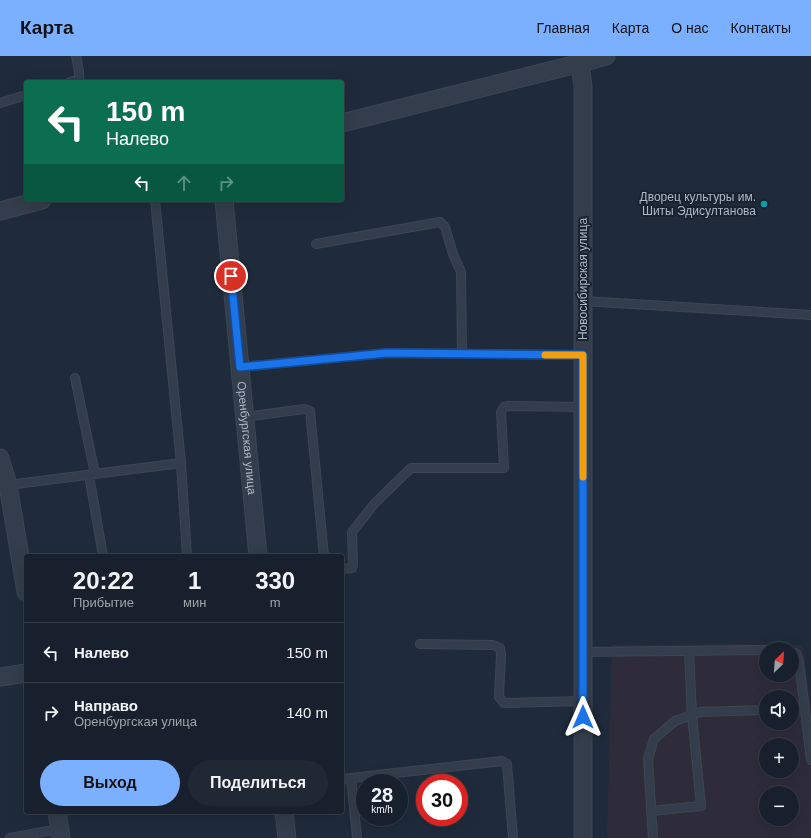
<!DOCTYPE html>
<html lang="ru">
<meta charset="utf-8">
<style>
:root{--surface:#17202c;--page:#202834;--text:#f1f3f6;--muted:#9ea3a9;--line:#363e48;--accent:#7bafff}
body{margin:0;font-family:Arial,sans-serif;background:var(--page);color:var(--text);height:100vh;display:flex;flex-direction:column;font-size:15px;white-space:nowrap}
*{box-sizing:border-box;margin:0}
p{font-size:13px;color:var(--muted)}
.icon{flex:none;width:22px;height:22px;fill:none;stroke:currentColor;stroke-width:2;stroke-linecap:round;stroke-linejoin:round}
.map{position:relative;flex:1;overflow:hidden}
.details{position:absolute;left:24px;top:498px;width:320px;height:260px;display:flex;flex-direction:column;background:var(--surface);border-radius:4px;box-shadow:0 4px 16px #0002,0 0 0 1px var(--line)}
.details>*{flex:none}
.top-card{position:absolute;left:24px;top:24px;width:320px;height:122px;border-radius:4px;box-shadow:0 4px 16px #0002,0 0 0 1px var(--line);background:#0b6e4f;color:#fff;overflow:hidden}
.needle{width:26px;rotate:25deg}
.tools{position:absolute;left:759px;top:586px;display:grid;gap:8px}
.tools a{display:grid;place-items:center;width:40px;height:40px;border-radius:50%;background:var(--surface);box-shadow:0 4px 16px #0002,0 0 0 1px var(--line);font-size:20px}
.speed{position:absolute;left:356px;top:718px;display:flex;gap:8px;font-size:20px;font-weight:700;text-align:center}
.speed>*{display:grid;place-content:center;width:52px;height:52px;border-radius:50%;background:var(--surface);box-shadow:0 4px 16px #0002,0 0 0 1px var(--line);line-height:1}
.speed small{font-size:10px;font-weight:400}
.speed .limit{border:6px solid #d22;background:#fff;color:#111}
.pin{position:absolute;display:grid;place-items:center;width:34px;height:34px;color:#fff;margin:-17px;border:2px solid #fff;border-radius:50%;box-shadow:0 1px 4px #0007}
.me{position:absolute;width:44px;margin:-22px;rotate:0deg;stroke-linejoin:round;filter:drop-shadow(0 0 3px #0008)}
.turn{display:flex;align-items:center;gap:14px;height:84px;padding:0 16px;font-size:18px}
.turn .icon{width:52px;height:52px;stroke-width:2.5}
.turn b{display:block;font-size:28px;line-height:34px}
.lanes{display:flex;align-items:center;height:38px;padding:0 16px;background:#0003;justify-content:center;gap:20px;direction:ltr}
.lanes .off{opacity:.35}
.eta{display:flex;justify-content:space-evenly;align-items:center;height:68px;text-align:center}
.eta b{font-size:24px;font-weight:700;line-height:28px}
.action{display:flex;gap:8px;margin-top:auto;padding:8px 16px}
.action a{flex:1;height:46px;border-radius:24px;background:var(--accent);color:#111;font-size:16px;font-weight:700;line-height:46px;text-align:center}
.action a+a{background:var(--page);color:var(--text)}
ul{padding:0;list-style:none}
li{display:flex;align-items:center;gap:12px;height:60px;padding:0 16px;border-top:1px solid var(--line)}
li div{flex:1}
li b{display:block;font-size:15px}
li em{font-style:normal}
header{display:flex;align-items:center;gap:24px;box-sizing:border-box;height:56px;padding:0 20px;background:var(--accent);color:#111}
header strong{font-size:19px}
nav{display:flex;gap:22px;margin-inline-start:auto;font-size:14px}
.map>svg:first-child{display:block}
</style>
<header>
<strong>Карта</strong>
<nav><a>Главная</a><a>Карта</a><a>О нас</a><a>Контакты</a></nav>
</header>
<div class="map">
<svg width="811" height="782" viewBox="0 0 811 782">
<rect width="100%" height="100%" fill="#1f2b3b"/>
<path fill="#2e2c3b" fill-rule="evenodd" d="M738,588L803,589L811,653V782H607L612,589ZM766,593H792V619H766ZM766,641H792V667H766ZM766,689H792V715H766ZM766,737H792V763H766Z"/>
<g fill="none" stroke-linecap="round" stroke-linejoin="round">
<g stroke="#3d4654" stroke-width="10">
<path id="lane" d="M70,26L79,23V15L76,0
M0,47L26,39
M155,144L181,407
M316,188L440,166L445,171L453,198L461,216L462,298
M583,245L811,259
M240,311L387,297L583,299
M75,322L95,418
M245,361L304,353L310,355L324,500
M89,419L103,500
M8,429L181,407L187,500
M342,513L352,512L353,509L352,476L375,447L411,412H504L501,356L504,351L509,350L583,351
M420,588L493,589L500,592L501,598L499,641L504,647L583,645
M583,596L766,594
M792,596L796,597L799,606L811,704
M792,654H805
M351,722L357,782
M342,723L502,705L507,708L513,782
M651,755L701,750L692,659L689,596
M10,782L59,773
M653,782L648,703L654,683L675,665L700,656L766,654"/>
</g>
<g stroke="#3d4654" stroke-width="19">
<g id="street">
<path d="M579,0L583,30V782"/>
<path d="M342,67L581,7L606,0"/>
<path id="s1" d="M224,144L258,500"/>
<path d="M0,155L42,144"/>
<path d="M0,402L8,429L26,536"/>
<path d="M0,621L26,617"/>
<path d="M57,756L61,782"/>
<path d="M284,756L287,782"/>
</g>
</g>
<use href="#lane" stroke="#333d4b" stroke-width="8"/>
<use href="#street" stroke="#333d4b" stroke-width="17"/>
</g>
<g fill="none" stroke-linecap="round" stroke-linejoin="round">
<g stroke="#114b97" stroke-width="10">
<path id="route" d="M231,220L240,311L387,297L583,299V661"/>
</g>
<use href="#route" stroke="#1a73e8" stroke-width="7"/>
<path stroke="#f59e0b" stroke-width="7" d="M545,299H583V421"/>
</g>
<circle fill="#0f9aa8" stroke="#19222f" stroke-width="1.5" cx="764" cy="148" r="4"/>
<g text-anchor="middle" dominant-baseline="central" stroke-width="4" stroke-linejoin="round" paint-order="stroke">
<g font-size="12" fill="#aeb8c7" stroke="#19222f" text-anchor="end">
<text x="756" y="141">Дворец культуры им.<tspan x="756" dy="14">Шиты Эдисултанова</tspan></text>
</g>
<g font-size="12" fill="#aeb8c7" stroke="#19222f">
<text transform="translate(583 223) rotate(-90)">Новосибирская улица</text>
<text stroke="none"><textPath href="#s1" startOffset="239">Оренбургская улица</textPath></text>
</g>
</g>
</svg>
<div class="tools">
<a><svg class="needle" viewBox="-14 -14 28 28"><path d="M0-13l5 13h-10z" fill="#e53935"/><path d="M0 13l5-13h-10z" fill="#9ea3a9"/></svg></a>
<a><svg class="icon" aria-label="sound" viewBox="0 0 24 24"><path d="M4 9h4l5-4v14l-5-4H4zM17 9q2 3 0 6"/></svg></a>
<a>+</a>
<a>−</a>
</div>
<div class="speed"><div>28<small>km/h</small></div><div class="limit">30</div></div>
<div class="pin" style="left:231px;top:220px;background:#d93025"><svg class="icon" aria-label="arrive" viewBox="0 0 24 24"><path d="M6 21V4h12l-3 4 3 4H6"/></svg></div>
<svg class="me" style="left:583px;top:661px" viewBox="-20 -20 40 40"><path d="M0-17L14 15 0 8-14 15z" fill="#1a73e8" stroke="#fff" stroke-width="4"/></svg>
<div class="top-card">
<div class="turn"><svg class="icon" aria-label="left" viewBox="0 0 24 24"><path d="M17 20v-9H6M10 6l-5 5 5 5"/></svg><div><b>150 m</b>Налево</div></div>
<div class="lanes"><svg class="icon" aria-label="left" viewBox="0 0 24 24"><path d="M17 20v-9H6M10 6l-5 5 5 5"/></svg><svg class="icon off" aria-label="ahead" viewBox="0 0 24 24"><path d="M12 20V5M6 11l6-6 6 6"/></svg><svg class="icon off" aria-label="right" viewBox="0 0 24 24"><path d="M7 20v-9h11M14 6l5 5-5 5"/></svg></div>
</div>
<section class="details">
<div class="eta">
<div><b>20:22</b><p>Прибытие</p></div>
<div><b>1</b><p>мин</p></div>
<div><b>330</b><p>m</p></div>
</div>
<ul>
<li><svg class="icon" aria-label="left" viewBox="0 0 24 24"><path d="M17 20v-9H6M10 6l-5 5 5 5"/></svg><div><b>Налево</b></div><em>150 m</em></li>
<li><svg class="icon" aria-label="right" viewBox="0 0 24 24"><path d="M7 20v-9h11M14 6l5 5-5 5"/></svg><div><b>Направо</b><p>Оренбургская улица</p></div><em>140 m</em></li>
</ul>
<div class="action"><a>Выход</a><a>Поделиться</a></div>
</section>
</div>
